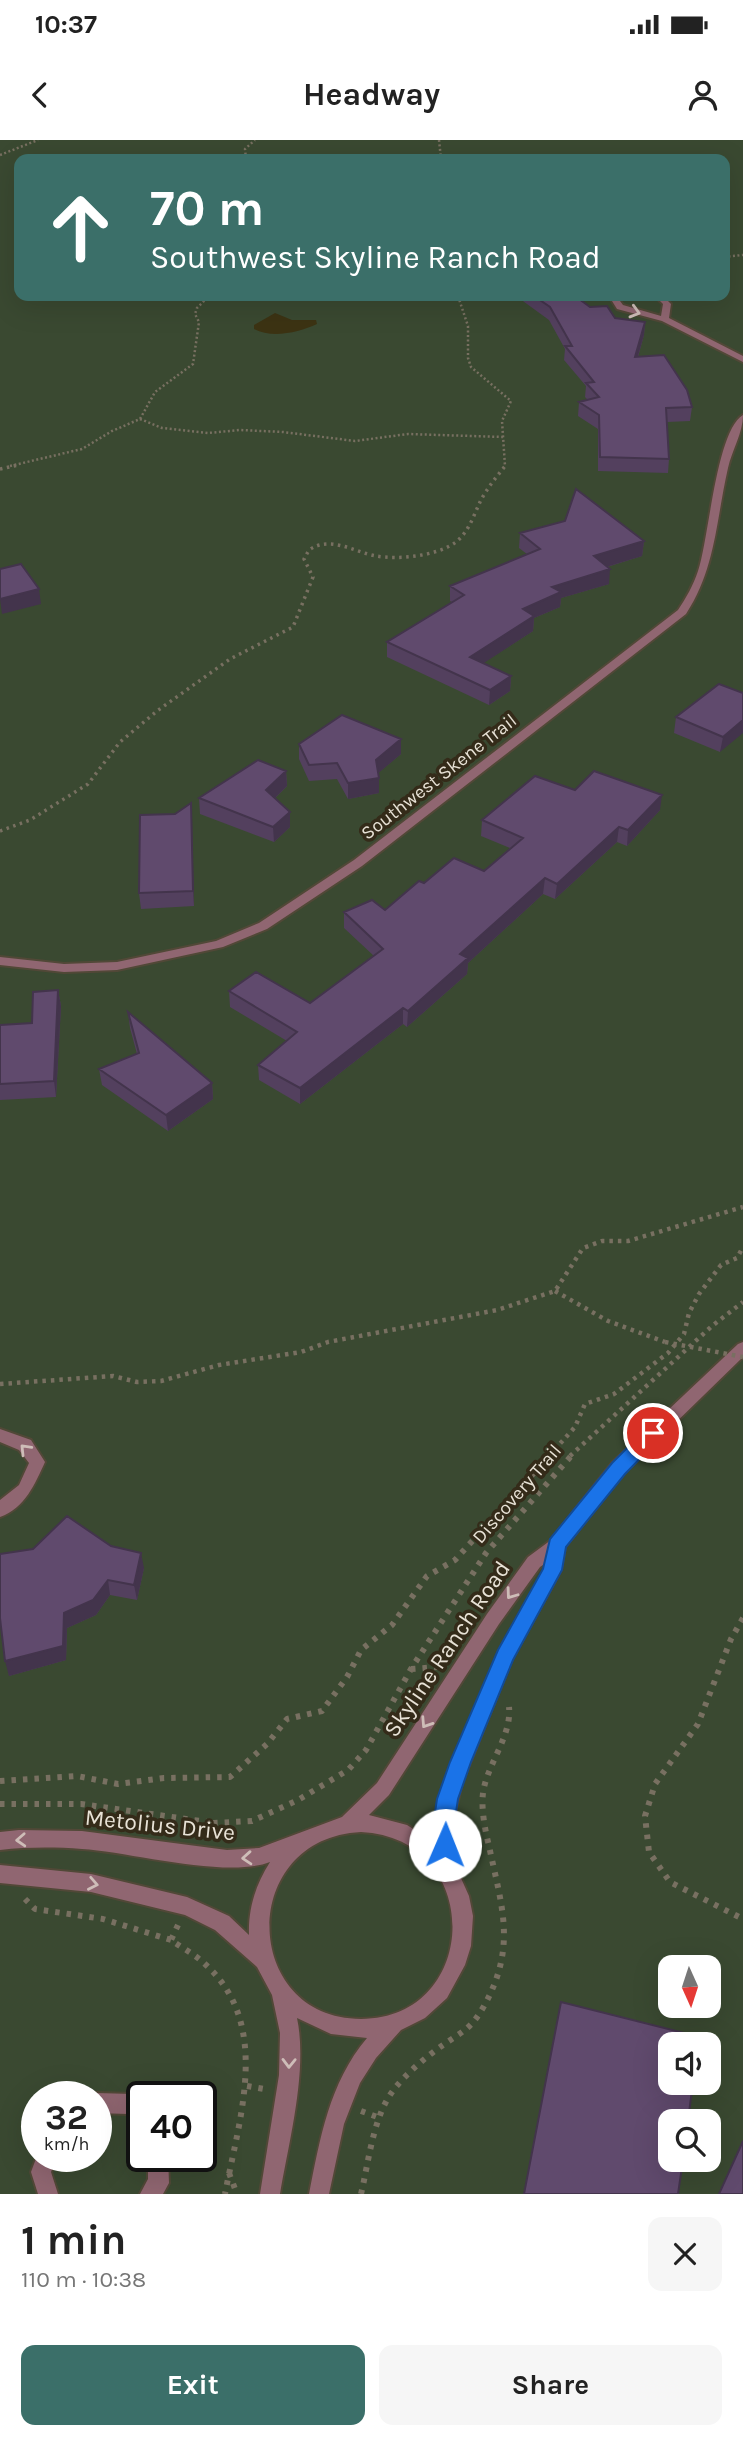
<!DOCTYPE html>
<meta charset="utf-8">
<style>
:root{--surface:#fff;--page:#f6f6f6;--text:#222;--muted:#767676;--accent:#3b6f69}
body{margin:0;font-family:Karla,sans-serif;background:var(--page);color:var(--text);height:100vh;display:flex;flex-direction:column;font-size:26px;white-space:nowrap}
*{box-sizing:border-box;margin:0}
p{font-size:23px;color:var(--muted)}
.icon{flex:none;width:38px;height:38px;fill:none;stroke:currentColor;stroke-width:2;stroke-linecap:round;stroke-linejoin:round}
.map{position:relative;height:2054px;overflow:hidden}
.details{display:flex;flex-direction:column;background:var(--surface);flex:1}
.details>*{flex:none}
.banner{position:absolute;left:14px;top:14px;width:716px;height:147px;border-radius:14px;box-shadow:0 7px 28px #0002;background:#3b6f69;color:#fff;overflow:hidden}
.needle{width:46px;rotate:177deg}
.controls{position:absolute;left:658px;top:1815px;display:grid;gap:14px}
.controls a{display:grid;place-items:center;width:63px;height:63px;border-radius:14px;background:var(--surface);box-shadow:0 7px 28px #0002;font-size:35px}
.speed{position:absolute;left:21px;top:1941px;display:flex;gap:14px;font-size:35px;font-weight:700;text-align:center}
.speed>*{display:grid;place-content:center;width:91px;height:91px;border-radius:50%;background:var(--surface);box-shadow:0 7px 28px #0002;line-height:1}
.speed small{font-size:18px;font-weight:400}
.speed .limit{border:4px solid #111;border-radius:10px;background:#fff;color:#111}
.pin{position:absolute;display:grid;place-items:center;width:60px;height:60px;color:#fff;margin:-30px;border:4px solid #fff;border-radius:50%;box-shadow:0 2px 7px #0007}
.me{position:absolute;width:77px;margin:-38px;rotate:1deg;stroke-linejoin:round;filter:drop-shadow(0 0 5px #0008)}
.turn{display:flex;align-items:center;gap:24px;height:147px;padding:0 21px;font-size:32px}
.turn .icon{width:91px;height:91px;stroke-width:2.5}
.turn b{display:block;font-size:49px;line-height:60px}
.round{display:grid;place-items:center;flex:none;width:74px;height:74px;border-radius:14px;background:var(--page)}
.summary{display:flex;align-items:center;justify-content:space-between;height:119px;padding:0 21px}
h1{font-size:42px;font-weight:700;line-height:52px}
.button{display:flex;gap:14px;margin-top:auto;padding:14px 21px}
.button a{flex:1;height:80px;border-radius:14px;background:var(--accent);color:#fff;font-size:28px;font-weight:700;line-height:80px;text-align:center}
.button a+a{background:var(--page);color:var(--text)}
.status{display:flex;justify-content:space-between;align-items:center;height:49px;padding:0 35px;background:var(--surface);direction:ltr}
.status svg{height:19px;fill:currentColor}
header{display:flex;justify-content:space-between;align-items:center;height:91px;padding:0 21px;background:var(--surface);font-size:32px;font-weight:700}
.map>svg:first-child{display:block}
</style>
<div class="status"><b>10:37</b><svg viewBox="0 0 49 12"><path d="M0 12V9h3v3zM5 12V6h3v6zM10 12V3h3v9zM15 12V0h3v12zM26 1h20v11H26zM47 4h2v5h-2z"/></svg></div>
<header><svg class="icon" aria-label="back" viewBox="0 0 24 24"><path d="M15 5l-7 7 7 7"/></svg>Headway<svg class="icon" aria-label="person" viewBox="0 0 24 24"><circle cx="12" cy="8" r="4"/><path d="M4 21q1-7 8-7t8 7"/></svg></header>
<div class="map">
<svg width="743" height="2054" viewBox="0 0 743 2054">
<rect width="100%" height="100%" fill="#342b19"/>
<path fill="#3a4931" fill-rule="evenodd" d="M0,0H743V2054H0ZM19,19H724V156H19ZM670,1827H709V1866H670ZM670,1904H709V1942H670ZM37,1956H96V2016H37ZM142,1956H201V2016H142ZM670,1981H709V2020H670Z"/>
<path fill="#3c3313" d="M275,173L292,180H316L317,184C299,192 273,199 254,189V185Z"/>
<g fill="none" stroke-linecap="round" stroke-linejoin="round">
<g stroke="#514837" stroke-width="4">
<path id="minor" d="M617,156H625L620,161L623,165L661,176L663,164L655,156H663L671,164L669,178L743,216V222L662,181L617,169L612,161Z
M743,275C743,293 732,310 728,328C716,380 716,428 686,474L362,726L267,789L223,807L117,830L64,832L0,825V817L64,824L117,822L216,801L259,783L354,720L678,470C686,458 693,446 698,431C709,399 716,291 743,275Z
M0,1289L31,1300L45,1322C35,1344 25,1368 0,1377V1360L19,1345L29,1323L19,1310L0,1302Z
M96,1953L133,1954L140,1957L142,1984L135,1981L128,1974L96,1973V1956H89Z
M37,2016H57L51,2032L58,2054H38L31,2032Z
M148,2016H168L169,2043L163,2054H140L148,2039Z"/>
</g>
<g stroke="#514837" stroke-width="4">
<path id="tertiary" d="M743,1202V1217L624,1333L565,1407L561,1430L512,1519L462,1643L452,1685L456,1727L469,1756L473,1776L471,1806L465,1825L447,1858L425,1878L401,1890L376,1918L360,1943L344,1984L329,2054H309C320,1999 329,1943 367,1898L331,1894L297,1878C308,1930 289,2001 280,2054H260L279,1935L280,1893L272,1855L257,1827L215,1790L185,1775L91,1752L0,1743V1725L91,1734L187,1757L229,1776L249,1795C248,1768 256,1744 270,1722C227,1739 131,1712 82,1709C55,1707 27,1707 0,1710V1692L19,1690L82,1691L227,1710L259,1708L342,1677L377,1643L487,1474L528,1417L551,1400L612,1323L738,1204ZM546,1423L545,1429L499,1511L444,1643L434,1685L435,1703L407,1685L369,1675L389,1655L499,1484L540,1427ZM361,1692C485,1698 481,1879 361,1879C241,1879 237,1698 361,1692Z"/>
</g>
<path stroke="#787061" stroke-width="2.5" stroke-dasharray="2 2.5" stroke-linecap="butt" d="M439,0L441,19
M0,15L38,0
M246,19L245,9L255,0
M724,117L743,115
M458,156L468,186V218L471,227L511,261L502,281L505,326
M140,279L162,288L208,293L240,290L283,292L355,301L408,294L503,297
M10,326L82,309L112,291L140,279L155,252L193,224L199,182L195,174L197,168L209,156"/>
<path stroke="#787061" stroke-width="3.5" stroke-dasharray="2.5 4.5" stroke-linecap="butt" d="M0,329L18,325
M0,691L30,680L88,644L120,602L157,571L230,519L293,487L313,437L304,419L309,410C330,395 354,412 376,416C399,420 437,416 456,402C469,392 474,374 481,360C488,347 497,336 506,325"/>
<path stroke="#787061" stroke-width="4.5" stroke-dasharray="3.5 5" stroke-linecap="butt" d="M555,1151L608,1181L665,1202
M0,1244L113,1236L137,1242L161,1241L219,1225L301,1212L328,1202L497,1170L555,1151L583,1108L602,1101H628L743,1067
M549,1316L575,1287L585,1264L614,1254L668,1213L684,1194L689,1173L699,1154L721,1125L737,1118L743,1107
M570,1316L712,1186L743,1162"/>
<path stroke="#787061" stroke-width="6" stroke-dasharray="4.5 7" stroke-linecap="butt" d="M743,1478L731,1499L698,1584L655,1644L645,1676L649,1712L670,1742L743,1779
M411,1529L438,1527
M0,1641L77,1636L118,1644L164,1638L230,1637L267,1604L287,1579L322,1571L347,1537L361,1510L392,1485L427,1436L455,1420L550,1315
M0,1664H81L214,1683
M211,1695L214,1683L252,1681L298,1660L348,1630L366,1610L411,1529L486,1413L572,1315
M25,1759L35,1769L103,1779L171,1800
M178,1785L171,1800C182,1808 196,1815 206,1825C272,1885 239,1979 225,2054
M247,1946L264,1949
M361,1971L380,1978
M229,2033L237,2054
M361,2054C369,2021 373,1975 395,1948C407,1933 427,1916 443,1905C463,1891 471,1889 484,1866C517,1806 502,1768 489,1706C485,1690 481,1669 483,1653C487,1624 512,1596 509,1567"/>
<use href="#minor" fill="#906671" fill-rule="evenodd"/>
<use href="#tertiary" fill="#906671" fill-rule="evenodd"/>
<path stroke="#787061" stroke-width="4.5" stroke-dasharray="3.5 5" stroke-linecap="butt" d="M665,1202L743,1217"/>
</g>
<path fill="#53405e" d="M516,156H575L590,167L615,178L645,182L644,195L638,217L692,267L690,281L667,282L669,319L668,333L598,331V289L578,276L579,262L588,260L585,257L586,246L564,220L565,209L549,180Z
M520,393L644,401L642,416L607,427L609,444L561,458L560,467L534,478L533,491L483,523L511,536L510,551L489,565L387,517V502L452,462L450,461V446L527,414L519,408Z
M743,553L720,612L674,593L676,577Z
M299,604L401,614L378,633L379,653L348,659L337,639L309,641L299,619Z
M286,631L287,646L275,658L290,672V687L274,702L200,674L199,658Z
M575,650L660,670L627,706L617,702L555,759L543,754L468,823L467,834L407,887L403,884L300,964L259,940L258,925L287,901L230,867L229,851L310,863L374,816L344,788V772L385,770L424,743L484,731L510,708L481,696L482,680Z
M191,663L194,766L141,769L139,753Z
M58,850L61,866L56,957L0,960V885L32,883Z
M128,872L212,943L213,959L168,991L102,945L99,929L137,914L130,888Z
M144,1428L137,1460L110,1455L96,1475L67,1488L66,1520L9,1536L0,1478Z"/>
<path fill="#43344c" d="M645,182L644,195L634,230L635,217Z
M644,401L642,416L593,431L594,416Z
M610,429L609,444L561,458L560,467L534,478L533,491L470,532V517L523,469L552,447Z
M39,449L41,464L2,474L0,459Z
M511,536L510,551L489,565L490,550Z
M743,580V593L720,612L723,597Z
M401,599V614L376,635V620Z
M286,631L287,646L267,666L266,650Z
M379,638V653L348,659V643Z
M662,655L660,670L627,706L628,690Z
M191,663L192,679L194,766L193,751Z
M290,672V687L274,702L273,687Z
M619,687L617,702L555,759L557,744Z
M545,738L543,754L468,823L467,834L407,887L408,871L460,814Z
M58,850L61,866L56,957L54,941Z
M403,868V884L300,964V948Z
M212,943L213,959L168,991L166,975Z
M141,1413L144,1428L137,1460L134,1445Z
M108,1440L110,1455L96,1475L67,1488L66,1520L9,1536L5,1521L64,1473Z"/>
<path fill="#604a6d" stroke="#43344c" stroke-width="2" d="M534,156H575L590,167L607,166L615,178L645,182L635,217L664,215L687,250L692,267L666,268L669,319L600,317L599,275L579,262L599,257L586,243L594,242L565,206H572L550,167Z
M576,349L644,401L594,416L610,429L552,447L561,452L523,469L534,476L470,517L511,536L490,550L387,502L464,455L450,446L540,409L520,393L565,381Z
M21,424L39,449L0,459V429Z
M719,544L743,553V580L723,597L676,577Z
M342,575L401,599L376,620L379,638L348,643L337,623L309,625L299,604Z
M258,620L286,631L266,650L290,672L273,687L199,658Z
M594,631L662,655L628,690L619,687L557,744L545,738L460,814L468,818L408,871L403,868L300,948L258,925L297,892L229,851L256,832L310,863L383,809L344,772L372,760L385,770L419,741L424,743L454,718L484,731L523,698L482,680L535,636L575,650Z
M191,663L193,751L139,753L140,675L175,674Z
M58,850L54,941L0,944V885L32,883L33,852Z
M128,872L212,943L166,975L99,929L139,913Z
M67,1376L111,1406L141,1413L134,1445L108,1440L93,1460L64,1473L63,1506L5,1521L0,1478V1414L33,1409Z
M561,1862L700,1897L699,1904H670V1942H693L688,1981H670V2020H683L678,2054H524Z
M743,2001V2054H719Z"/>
<defs><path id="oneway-chevron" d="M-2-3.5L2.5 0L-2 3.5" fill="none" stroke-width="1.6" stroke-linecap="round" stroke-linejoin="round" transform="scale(1.75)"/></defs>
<g stroke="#cebdb8">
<use href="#oneway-chevron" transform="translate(635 172) rotate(16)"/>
<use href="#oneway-chevron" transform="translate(25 1309) rotate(-134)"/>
<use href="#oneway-chevron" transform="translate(511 1454) rotate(126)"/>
<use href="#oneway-chevron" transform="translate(426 1583) rotate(123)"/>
<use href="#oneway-chevron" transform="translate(21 1700) rotate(177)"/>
<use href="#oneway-chevron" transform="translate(247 1718) rotate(176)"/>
<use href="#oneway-chevron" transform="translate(93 1744) rotate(11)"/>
<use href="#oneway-chevron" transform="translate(289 1923) rotate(91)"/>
</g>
<path fill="#1a73e8" stroke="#114b97" stroke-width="2" d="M653,1286L660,1288L662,1293L660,1298L625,1334L566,1407L562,1430L513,1520L471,1622L458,1659L454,1685L456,1705L453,1713L445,1715L438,1713L433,1685L437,1659L450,1622L498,1510L543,1429L550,1399L612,1323L647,1288Z"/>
<g text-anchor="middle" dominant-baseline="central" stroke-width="7" stroke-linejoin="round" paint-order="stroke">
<g font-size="19" fill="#e8e2d6" stroke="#342b19">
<text transform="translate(439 637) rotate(-38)">Southwest Skene Trail</text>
<text transform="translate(517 1354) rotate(-49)">Discovery Trail</text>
</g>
<g font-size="23" fill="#e8e2d6" stroke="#342b19">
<text transform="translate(447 1509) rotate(-56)">Skyline Ranch Road</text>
<text transform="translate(160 1685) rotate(6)">Metolius Drive</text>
</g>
</g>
</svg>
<div class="controls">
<a><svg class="needle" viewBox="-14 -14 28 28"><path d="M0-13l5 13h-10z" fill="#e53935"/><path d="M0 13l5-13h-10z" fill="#767676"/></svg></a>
<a><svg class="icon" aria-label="sound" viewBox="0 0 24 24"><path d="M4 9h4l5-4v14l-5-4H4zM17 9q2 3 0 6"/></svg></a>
<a><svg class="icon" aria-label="search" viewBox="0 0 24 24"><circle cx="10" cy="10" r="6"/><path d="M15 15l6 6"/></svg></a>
</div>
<div class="speed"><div>32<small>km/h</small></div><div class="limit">40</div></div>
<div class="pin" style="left:653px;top:1293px;background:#d93025"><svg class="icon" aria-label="arrive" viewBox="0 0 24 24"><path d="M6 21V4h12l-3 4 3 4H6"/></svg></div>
<svg class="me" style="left:445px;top:1705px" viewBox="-20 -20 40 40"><circle r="19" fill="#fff"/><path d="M0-13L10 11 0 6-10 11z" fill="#1a73e8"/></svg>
<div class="banner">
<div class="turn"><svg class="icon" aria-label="ahead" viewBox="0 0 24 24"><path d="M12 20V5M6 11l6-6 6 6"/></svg><div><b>70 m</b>Southwest Skyline Ranch Road</div></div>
</div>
</div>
<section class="details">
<div class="summary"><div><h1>1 min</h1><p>110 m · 10:38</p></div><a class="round"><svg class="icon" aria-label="close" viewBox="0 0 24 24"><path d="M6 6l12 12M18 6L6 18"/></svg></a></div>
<div class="button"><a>Exit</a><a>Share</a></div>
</section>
